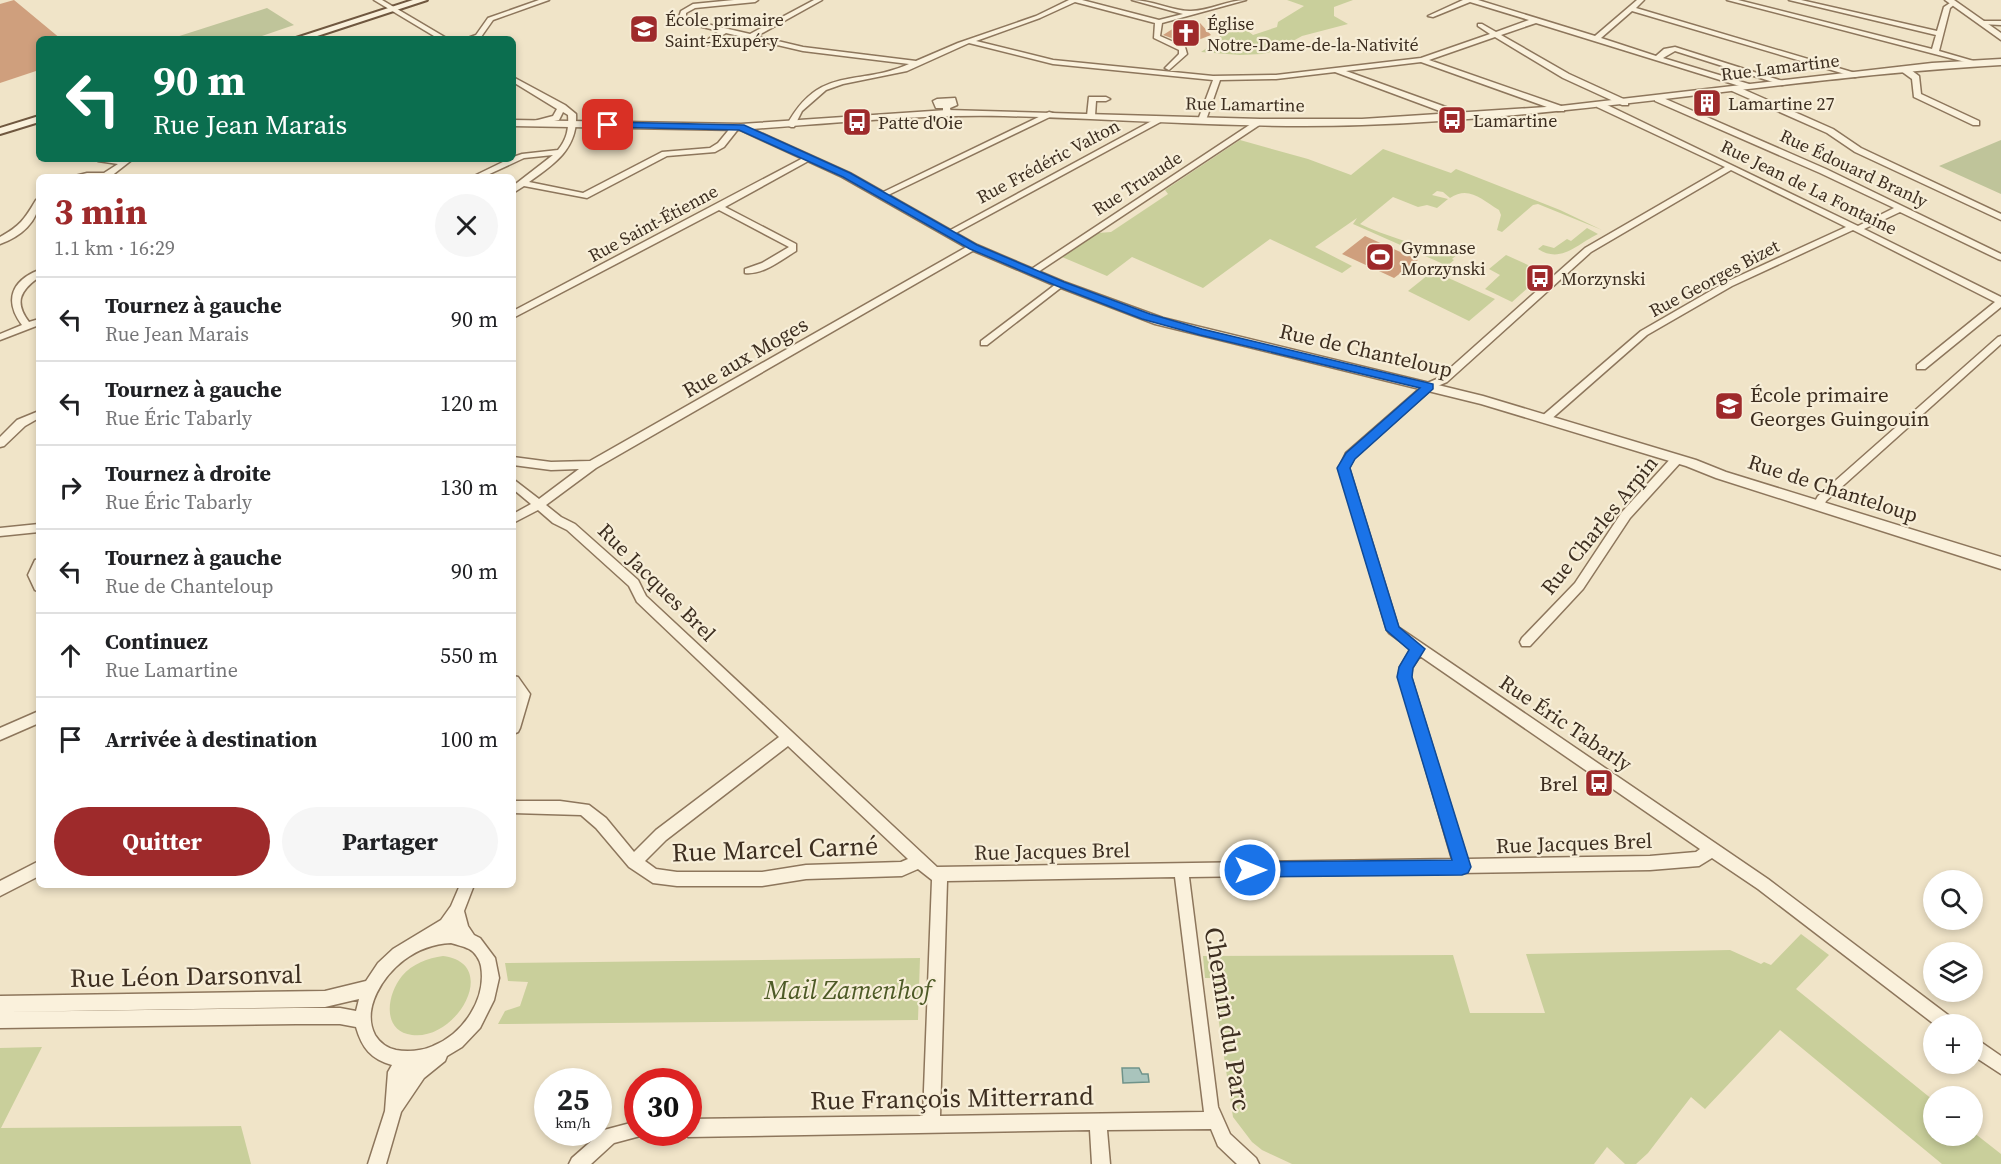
<!DOCTYPE html>
<html lang="fr">
<meta charset="utf-8">
<style>
:root{--surface:#fff;--page:#f6f6f6;--text:#202124;--muted:#757577;--line:#e0e0e0;--accent:#9e2a2b}
body{margin:0;font-family:"Source Serif 4",serif;background:var(--page);color:var(--text);height:100vh;display:flex;flex-direction:column;font-size:22px;white-space:nowrap}
*{box-sizing:border-box;margin:0}
p{font-size:20px;color:var(--muted)}
.icon{flex:none;width:33px;height:33px;fill:none;stroke:currentColor;stroke-width:2;stroke-linecap:round;stroke-linejoin:round}
.map{position:relative;flex:1;overflow:hidden}
.panel{position:absolute;left:36px;top:174px;width:480px;height:714px;display:flex;flex-direction:column;background:var(--surface);border-radius:9px;box-shadow:0 3px 9px #0003}
.panel>*{flex:none}
.hud{position:absolute;left:36px;top:36px;width:480px;height:126px;border-radius:9px;box-shadow:0 3px 9px #0003;background:#0b6e4f;color:#fff;overflow:hidden}
.tools{position:absolute;left:1923px;top:870px;display:grid;gap:12px}
.tools a{display:grid;place-items:center;width:60px;height:60px;border-radius:50%;background:var(--surface);box-shadow:0 3px 9px #0003;font-size:30px}
.speed{position:absolute;left:534px;top:1068px;display:flex;gap:12px;font-size:30px;font-weight:700;text-align:center}
.speed>*{display:grid;place-content:center;width:78px;height:78px;border-radius:50%;background:var(--surface);box-shadow:0 3px 9px #0003;line-height:1}
.speed small{font-size:15px;font-weight:400}
.speed .limit{border:9px solid #d22;background:#fff;color:#111}
.pin{position:absolute;display:grid;place-items:center;width:51px;height:51px;color:#fff;margin:-26px;border-radius:12px;box-shadow:0 3px 9px #0006}
.me{position:absolute;width:66px;margin:-33px;rotate:90deg;stroke-linejoin:round;filter:drop-shadow(0 0 4px #0008)}
.turn{display:flex;align-items:center;gap:21px;height:126px;padding:0 18px;font-size:27px}
.turn .icon{width:78px;height:78px;stroke-width:2.5}
.turn b{display:block;font-size:42px;line-height:51px}
.round{display:grid;place-items:center;flex:none;width:63px;height:63px;border-radius:32px;background:var(--page)}
.overview{display:flex;align-items:center;justify-content:space-between;height:102px;padding:0 18px}
h1{font-size:36px;font-weight:700;line-height:45px;color:var(--accent)}
.primary-button{display:flex;gap:12px;margin-top:auto;padding:12px 18px}
.primary-button a{flex:1;height:69px;border-radius:36px;background:var(--accent);color:#fff;font-size:24px;font-weight:700;line-height:69px;text-align:center}
.primary-button a+a{background:var(--page);color:var(--text)}
ul{padding:0;list-style:none}
li{display:flex;align-items:center;gap:18px;height:84px;padding:0 18px;border-top:2px solid var(--line)}
li div{flex:1}
li b{display:block;font-size:22px}
li em{font-style:normal}
.map>svg:first-child{display:block}
</style>
<div class="map">
<svg width="2001" height="1164" viewBox="0 0 2001 1164">
<rect width="100%" height="100%" fill="#f0e4c8"/>
<path fill="#c9cf9b" d="M1287,0H1353L1334,7V16L1348,24L1302,36L1275,51L1262,54L1240,55L1201,52L1213,44L1221,35V31L1244,28L1253,35L1277,27L1278,22L1304,6Z
M1240,140L1308,159L1351,175L1383,149L1451,173L1456,169L1560,210L1602,230L1538,204L1533,205L1502,232L1497,230L1501,215L1499,210C1482,200 1469,185 1450,198L1443,192L1437,191L1432,195L1448,199L1437,208L1427,205L1418,207L1393,197L1360,224C1387,237 1413,242 1441,254L1452,247L1460,252L1452,259L1454,260L1445,268L1441,263L1353,224L1357,218L1315,247L1352,266L1342,273L1270,239L1203,288L1132,257L1107,276L1062,257L1098,233L1111,232L1168,194L1165,190Z
M1587,228L1598,234C1577,244 1561,264 1538,249L1543,245L1554,248L1567,239L1571,241Z
M1506,255L1537,269L1535,273L1540,277L1512,302L1485,289L1500,275L1489,269Z
M1433,271L1495,299L1469,321L1408,291Z
M1801,934L1829,955L1796,989L1933,1100L1934,1136H1972L1973,1132L2001,1154V1164H1942L1780,1030L1705,1109L1691,1097L1648,1153L1636,1164H1625L1607,1147L1594,1164H1292L1262,1150L1252,1142L1233,1117L1215,996L1212,978H1205L1203,956L1453,955L1470,1013H1545L1526,954L1730,950L1761,964L1764,962L1771,965Z
M443,956C501,963 457,1041 412,1035C381,1031 387,994 402,976C412,964 428,958 443,956Z
M920,958L918,1020L498,1024L505,1011L520,1006L528,982L508,981L505,963Z
M42,1047L1,1128L241,1126L251,1164H0V1048Z"/>
<path fill="#bfc49a" d="M267,8L294,25L253,39H170Z
M2001,140V194L1939,166Z"/>
<path fill="#a9c4bc" stroke="#6f938a" stroke-width="1.5" d="M1122,1068H1139L1142,1074H1148L1149,1082L1123,1083Z"/>
<path fill="#cf9f7d" d="M14,0L61,39H39V70L0,83V4Z
M1188,22L1200,23L1211,35L1188,44L1163,35L1182,23Z
M1365,236L1418,260L1394,278L1342,254Z"/>
<g fill="none" stroke-linecap="round" stroke-linejoin="round">
<g stroke="#8d765c" stroke-width="3">
<path id="minor" d="M374,0H382L448,39H439Z
M539,0H549L493,20L481,37L465,39L476,35L488,18Z
M734,0H758L755,2L695,8L686,13V16L698,22L750,34L814,0H822L757,36L803,47L916,61L958,43L1036,16L1069,0H1082L1159,20L1183,14L1132,0C1152,0 1175,12 1191,11C1210,11 1227,0 1246,0L1162,23L1160,36L1185,47L1187,54L1169,70L1165,68L1179,54V50L1154,38L1155,23L1075,2L1040,18L976,41L1053,60L1213,76L1276,75L1421,58L1490,34L1478,26V24H1482L1496,32L1529,20L1470,2L1433,17L1428,16L1463,0H1478L1595,36L1637,0H1644L1636,8L1862,75L1855,77L1632,11L1601,38L1656,56L1664,49L1675,47L1789,83L1782,85L1675,51L1663,58L1749,84L1750,86L1746,88L1536,23L1501,35L1569,74L1628,101V105H1622L1563,78L1495,37L1429,60L1564,107V111H1558L1421,62L1346,71L1454,110L1461,115V119H1455L1448,114L1335,72L1276,79L1220,80L1206,120L1202,122L1198,120L1213,80L1053,64L969,43L907,71L843,84L826,90L802,111L794,127H791L787,125C820,64 858,87 909,64L803,51L726,33L704,47L702,46V44L719,31L694,25L679,17L681,11L693,4Z
M1727,0H1738L1932,49L1936,35L1789,0H1801L1937,31L1944,7L1953,1L1956,3L1950,8L1939,51L1977,62L1973,64Z
M1983,21H2001V25L1981,24V22Z
M1901,67H1907L1919,76L1921,94L1979,121V125H1973L1914,97L1912,79L1901,71Z
M513,77L565,105L576,114C578,148 555,164 529,182L583,193L662,152L710,148L718,143L732,126L739,128L724,147L715,152L667,156L587,198L524,186L513,193V186L553,155L524,158L483,177H472L509,159H513V157L522,154L558,150C567,139 569,129 568,115L563,112L559,120L534,125V121L553,116L557,109L513,82Z
M1732,87H1738L1833,129L1861,148L2001,214V220L1855,152L1827,133L1732,91Z
M1089,97H1106L1110,99L1106,101H1096L1095,116L1091,118L1087,116Z
M1655,97H1661L1826,169L2001,254V260L1998,259L1900,212L1864,229L2001,297V307L1925,369H1917V365L1995,302L1853,230L1732,286L1647,335L1549,421H1541L1540,419L1541,417L1641,331L1726,282L1846,227L1731,170L1591,252L1447,382L1433,388L1354,458L1349,468L1398,627L1768,879L1952,1018L1954,1024H1934L1758,889L1712,858L1699,866L1650,870L1189,877L1218,1107L1230,1134L1256,1158L1259,1164H1237L1218,1146L1211,1129L1107,1130L1110,1164H1092L1090,1130L688,1137L682,1134L681,1132H688V1119L923,1116L932,880L918,869L902,876L806,879L762,886H677L653,883L629,867L596,828L581,815L513,813V801H560L589,805L606,818L634,852L656,830L779,737L637,602L629,586L567,530L553,523L538,510L513,523V514L531,504L513,489V479L539,499L579,469L551,470L513,465V457L551,462L590,461L970,245H976V249L596,468L546,505L561,517L575,524L638,580L646,596L937,867L1452,859L1399,677L1400,667L1411,649L1389,633L1387,630L1339,468L1346,453L1425,384L1439,378L1585,248L1725,167L1597,107V103H1603L1858,226L1894,208L1820,173L1655,101ZM1420,656L1700,849L1696,852L1650,856L1467,859L1411,677L1412,668ZM788,746L908,859L901,862L806,865L762,872H677L656,869L645,861L666,840ZM1175,877L1204,1112L940,1116L947,881Z
M955,98L957,105L950,108L951,113L947,115L943,113V108H936L933,101L937,99Z
M1049,112L1056,114L884,197L877,195Z
M1159,117L1166,119L952,235L945,233Z
M1257,120L1264,122L1035,274H1029L1027,272Z
M805,157L812,159L725,207L796,244V251C781,260 763,275 745,273V269L762,263L789,247L719,210L513,318V311Z
M94,159H133L110,177H71L87,173H104L118,164L98,161Z
M39,199C39,222 20,237 0,244V237C20,226 24,220 36,200Z
M39,270V277C20,291 14,302 29,322L39,319V325L0,340V334L22,325C4,301 11,281 39,270Z
M1060,281L1063,282V286L987,345H981V341Z
M2001,336V344L1826,501L1823,508H1815L1813,505L1818,496L1998,337Z
M39,411V418L25,426L4,446L0,447V437L17,420Z
M1677,455L1682,459L1681,462L1630,518L1583,589L1530,646H1522L1520,642L1522,638L1575,583L1622,512L1673,456Z
M39,524V532L0,536V528Z
M39,559V592L35,590L28,575L35,560Z
M513,676L518,677L530,694L520,728L518,732L513,734V706L516,695L513,691Z
M39,711V723L0,740V728Z
M39,861V876L0,896V881Z
M460,885H474L464,911L468,926L474,935L480,938L495,958L499,978L494,1000L480,1028L462,1047L447,1056L445,1061L424,1078L401,1112L386,1164H368L385,1111L388,1072L392,1065C371,1059 362,1048 356,1027L340,1024H296L0,1028V1012L296,1008H340L356,1011L359,999L325,1007L0,1012V996L325,991L366,981L378,963L393,949L441,920L451,906ZM451,943C457,945 463,946 469,949C475,952 480,960 481,966C487,999 463,1034 433,1046C422,1051 407,1052 396,1050C387,1048 380,1043 375,1035C361,1008 384,975 404,960C419,949 433,944 451,943Z
M1972,1036L2001,1056V1074L1972,1055Z
M638,1121V1132H645L644,1135L614,1143L591,1164H569L572,1158L604,1130Z"/>
</g>
<g stroke="#8d765c" stroke-width="3">
<path id="tertiary" d="M1945,0H1954L2001,33V40Z
M2001,59V65C1787,77 1576,118 1362,125C1243,129 1123,119 1004,116C920,114 836,123 752,129L850,173L977,245L1064,282L1163,318L1483,396L1696,460L1726,472L2001,557V569L1716,478L1686,466L1481,404L1155,324L1056,286L969,249L842,177L740,130L513,126V120L741,124L947,110L1260,119H1362L1561,106L1932,63Z"/>
</g>
<g stroke="#6f573f" stroke-width="4">
<path id="secondary" d="M413,0H427L308,39H293Z
M39,116V122L0,134V128Z"/>
</g>
<use href="#minor" fill="#faf1dc" fill-rule="evenodd"/>
<use href="#tertiary" fill="#faf1dc" fill-rule="evenodd"/>
<use href="#secondary" fill="#faf1dc" fill-rule="evenodd"/>
</g>
<path fill="#1a73e8" stroke="#114b97" stroke-width="1.5" d="M608,122L744,125L850,173L977,245L1064,282L1150,314L1202,329L1433,384V389L1355,459L1350,468L1399,627L1425,649L1413,668L1412,677L1471,867L1468,873L1462,875L1250,877L1244,875L1241,870L1244,864L1250,862L1452,860L1397,677L1399,667L1409,650L1386,630L1337,468L1346,453L1420,388L1200,335L1142,319L1057,286L970,249L843,177L739,130L605,127V123Z"/>
<defs>
<g id="school-square" transform="scale(1.5)"><rect x="-9" y="-9" width="18" height="18" rx="4" fill="#9e2a2b" stroke="#f7eed8"/><path d="M0-5L7-2L0 1L-7-2ZM-4 1L0 2.5L4 1V4Q0 6-4 4Z" fill="#fff"/></g>
<g id="church-square" transform="scale(1.5)"><rect x="-9" y="-9" width="18" height="18" rx="4" fill="#9e2a2b" stroke="#f7eed8"/><path d="M-1.2-6h2.4v3.5h3.3v2.4h-3.3V6h-2.4V-.1h-3.3v-2.4h3.3Z" fill="#fff"/></g>
<g id="building-square" transform="scale(1.5)"><rect x="-9" y="-9" width="18" height="18" rx="4" fill="#9e2a2b" stroke="#f7eed8"/><path d="M-4-6H4V6H1V3H-1V6H-4ZM-2.5-4.3h1.7v1.8h-1.7ZM.8-4.3h1.7v1.8H.8ZM-2.5-1h1.7V.8h-1.7ZM.8-1h1.7V.8H.8Z" fill="#fff"/></g>
<g id="bus-square" transform="scale(1.5)"><rect x="-9" y="-9" width="18" height="18" rx="4" fill="#9e2a2b" stroke="#f7eed8"/><path d="M-5-6H5V4H4V6H2V4H-2V6H-4V4H-5ZM-3.5-4V0h7V-4ZM-3.5 1.2v1.5H-2V1.2ZM2 1.2v1.5H3.5V1.2Z" fill="#fff"/></g>
<g id="stadium-square" transform="scale(1.5)"><rect x="-9" y="-9" width="18" height="18" rx="4" fill="#9e2a2b" stroke="#f7eed8"/><path d="M0-5a6.5 5 0 1 0 0 10a6.5 5 0 1 0 0-10ZM-3.5-1.8h7v3.6h-7Z" fill="#fff"/></g>
</defs>
<g fill-rule="evenodd">
<use href="#school-square" x="644" y="29"/>
<use href="#church-square" x="1186" y="33"/>
<use href="#building-square" x="1707" y="103"/>
<use href="#bus-square" x="1452" y="120"/>
<use href="#bus-square" x="857" y="122"/>
<use href="#stadium-square" x="1380" y="257"/>
<use href="#bus-square" x="1540" y="278"/>
<use href="#school-square" x="1729" y="406"/>
<use href="#bus-square" x="1599" y="783"/>
</g>
<g text-anchor="middle" dominant-baseline="central" stroke-width="4.5" stroke-linejoin="round" paint-order="stroke">
<g font-size="18" fill="#3d2e20" stroke="#f7eed8" text-anchor="start">
<text x="665" y="19">École primaire<tspan x="665" dy="21">Saint-Exupéry</tspan></text>
<text x="1207" y="23">Église<tspan x="1207" dy="21">Notre-Dame-de-la-Nativité</tspan></text>
<text x="1728" y="103">Lamartine 27</text>
<text x="1473" y="120">Lamartine</text>
<text x="878" y="122">Patte d'Oie</text>
<text x="1401" y="247">Gymnase<tspan x="1401" dy="21">Morzynski</tspan></text>
<text x="1561" y="278">Morzynski</text>
</g>
<g font-size="18" fill="#3d2e20" stroke="#f7eed8">
<text transform="translate(1780 67) rotate(-7)">Rue Lamartine</text>
<text transform="translate(1245 104) rotate(1)">Rue Lamartine</text>
<text transform="translate(1048 161) rotate(-28)">Rue Frédéric Valton</text>
<text transform="translate(1854 168) rotate(25)">Rue Édouard Branly</text>
<text transform="translate(1137 183) rotate(-33)">Rue Truaude</text>
<text transform="translate(1809 187) rotate(26)">Rue Jean de La Fontaine</text>
<text transform="translate(653 223) rotate(-28)">Rue Saint-Étienne</text>
<text transform="translate(1714 278) rotate(-28)">Rue Georges Bizet</text>
</g>
<g font-size="21" fill="#3d2e20" stroke="#f7eed8">
<text transform="translate(1366 350) rotate(13)">Rue de Chanteloup</text>
<text transform="translate(745 357) rotate(-30)">Rue aux Moges</text>
<text transform="translate(1833 488) rotate(18)">Rue de Chanteloup</text>
<text transform="translate(1599 525) rotate(-51)">Rue Charles Arpin</text>
<text transform="translate(657 582) rotate(45)">Rue Jacques Brel</text>
<text transform="translate(1566 723) rotate(34)">Rue Éric Tabarly</text>
<text transform="translate(1574 843) rotate(-2)">Rue Jacques Brel</text>
<text transform="translate(1052 851) rotate(-1)">Rue Jacques Brel</text>
</g>
<g font-size="21" fill="#3d2e20" stroke="#f7eed8" text-anchor="start">
<text x="1750" y="394">École primaire<tspan x="1750" dy="24">Georges Guingouin</tspan></text>
<text x="1578" y="783" text-anchor="end">Brel</text>
</g>
<g font-size="26" fill="#3d2e20" stroke="#f7eed8">
<text transform="translate(775 849) rotate(-2)">Rue Marcel Carné</text>
<text transform="translate(186 976) rotate(-1)">Rue Léon Darsonval</text>
<text transform="translate(1228 1019) rotate(81)">Chemin du Parc</text>
<text transform="translate(952 1098) rotate(-1)">Rue François Mitterrand</text>
</g>
<g font-size="26" font-style="italic" fill="#4d5a26" stroke="#f7eed8">
<text x="848" y="990">Mail Zamenhof</text>
</g>
</g>
</svg>
<div class="tools">
<a><svg class="icon" aria-label="search" viewBox="0 0 24 24"><circle cx="10" cy="10" r="6"/><path d="M15 15l6 6"/></svg></a>
<a><svg class="icon" aria-label="layers" viewBox="0 0 24 24"><path d="M12 4l9 5-9 5-9-5zM3 14l9 5 9-5"/></svg></a>
<a>+</a>
<a>−</a>
</div>
<div class="speed"><div>25<small>km/h</small></div><div class="limit">30</div></div>
<div class="pin" style="left:608px;top:125px;background:#d93025"><svg class="icon" aria-label="arrive" viewBox="0 0 24 24"><path d="M6 21V4h12l-3 4 3 4H6"/></svg></div>
<svg class="me" style="left:1250px;top:870px" viewBox="-20 -20 40 40"><circle r="17" fill="#1a73e8" stroke="#fff" stroke-width="3"/><path d="M0-11L8 9 0 5-8 9z" fill="#fff"/></svg>
<div class="hud">
<div class="turn"><svg class="icon" aria-label="left" viewBox="0 0 24 24"><path d="M17 20v-9H6M10 6l-5 5 5 5"/></svg><div><b>90 m</b>Rue Jean Marais</div></div>
</div>
<section class="panel">
<div class="overview"><div><h1>3 min</h1><p>1.1 km · 16:29</p></div><a class="round"><svg class="icon" aria-label="close" viewBox="0 0 24 24"><path d="M6 6l12 12M18 6L6 18"/></svg></a></div>
<ul>
<li><svg class="icon" aria-label="left" viewBox="0 0 24 24"><path d="M17 20v-9H6M10 6l-5 5 5 5"/></svg><div><b>Tournez à gauche</b><p>Rue Jean Marais</p></div><em>90 m</em></li>
<li><svg class="icon" aria-label="left" viewBox="0 0 24 24"><path d="M17 20v-9H6M10 6l-5 5 5 5"/></svg><div><b>Tournez à gauche</b><p>Rue Éric Tabarly</p></div><em>120 m</em></li>
<li><svg class="icon" aria-label="right" viewBox="0 0 24 24"><path d="M7 20v-9h11M14 6l5 5-5 5"/></svg><div><b>Tournez à droite</b><p>Rue Éric Tabarly</p></div><em>130 m</em></li>
<li><svg class="icon" aria-label="left" viewBox="0 0 24 24"><path d="M17 20v-9H6M10 6l-5 5 5 5"/></svg><div><b>Tournez à gauche</b><p>Rue de Chanteloup</p></div><em>90 m</em></li>
<li><svg class="icon" aria-label="ahead" viewBox="0 0 24 24"><path d="M12 20V5M6 11l6-6 6 6"/></svg><div><b>Continuez</b><p>Rue Lamartine</p></div><em>550 m</em></li>
<li><svg class="icon" aria-label="arrive" viewBox="0 0 24 24"><path d="M6 21V4h12l-3 4 3 4H6"/></svg><div><b>Arrivée à destination</b></div><em>100 m</em></li>
</ul>
<div class="primary-button"><a>Quitter</a><a>Partager</a></div>
</section>
</div>
